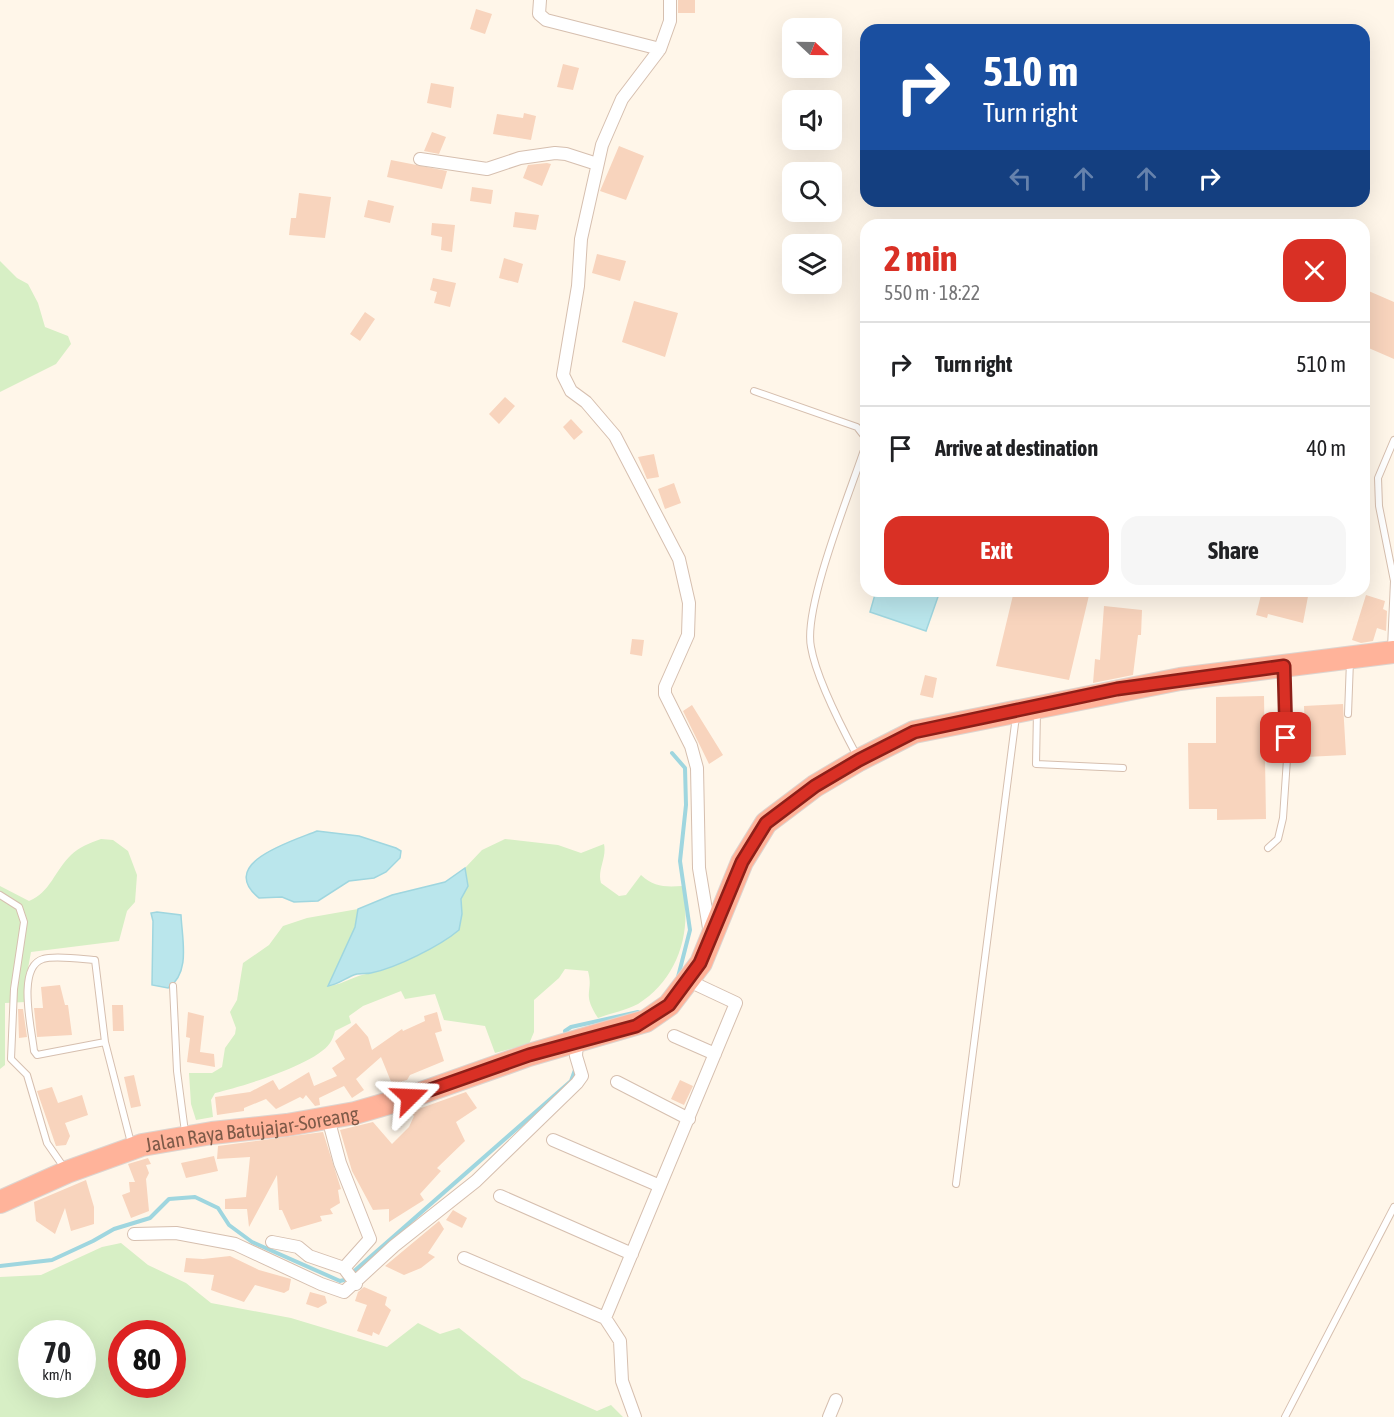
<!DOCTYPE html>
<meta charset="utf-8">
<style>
:root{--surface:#fff;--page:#f6f6f6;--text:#202124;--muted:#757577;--line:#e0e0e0;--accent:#d93025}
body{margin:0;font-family:"Asap Condensed",sans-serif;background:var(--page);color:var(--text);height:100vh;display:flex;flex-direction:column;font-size:22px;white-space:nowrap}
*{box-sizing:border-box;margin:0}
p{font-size:20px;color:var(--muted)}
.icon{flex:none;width:33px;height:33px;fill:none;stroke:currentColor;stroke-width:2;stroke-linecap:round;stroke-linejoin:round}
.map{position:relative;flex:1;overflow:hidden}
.details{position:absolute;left:860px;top:219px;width:510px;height:378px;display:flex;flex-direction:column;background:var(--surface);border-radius:18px;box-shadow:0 6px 24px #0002}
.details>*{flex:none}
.hud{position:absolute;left:860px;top:24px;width:510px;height:183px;border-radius:18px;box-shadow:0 6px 24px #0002;background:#1a4fa0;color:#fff;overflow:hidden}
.needle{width:39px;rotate:112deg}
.controls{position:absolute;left:782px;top:18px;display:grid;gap:12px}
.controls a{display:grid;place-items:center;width:60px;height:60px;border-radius:12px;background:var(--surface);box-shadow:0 6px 24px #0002;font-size:30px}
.speed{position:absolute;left:18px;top:1320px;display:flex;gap:12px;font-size:30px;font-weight:700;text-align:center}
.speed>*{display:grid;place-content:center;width:78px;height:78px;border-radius:50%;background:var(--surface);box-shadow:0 6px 24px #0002;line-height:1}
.speed small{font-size:15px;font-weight:400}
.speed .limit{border:9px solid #d22;background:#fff;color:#111}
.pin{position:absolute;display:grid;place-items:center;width:51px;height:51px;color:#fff;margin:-26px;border-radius:12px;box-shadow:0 3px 9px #0006}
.me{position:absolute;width:66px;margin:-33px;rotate:69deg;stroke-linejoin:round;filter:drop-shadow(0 0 4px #0008)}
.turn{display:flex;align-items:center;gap:21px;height:126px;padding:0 24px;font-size:27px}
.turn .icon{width:78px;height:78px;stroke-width:2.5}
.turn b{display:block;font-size:42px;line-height:51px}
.lanes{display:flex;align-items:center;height:57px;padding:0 24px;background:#0003;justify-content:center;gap:30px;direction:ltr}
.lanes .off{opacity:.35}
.round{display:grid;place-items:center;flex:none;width:63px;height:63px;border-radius:18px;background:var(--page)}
.overview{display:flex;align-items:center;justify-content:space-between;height:102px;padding:0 24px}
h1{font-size:36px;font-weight:700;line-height:45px;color:var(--accent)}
.button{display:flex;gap:12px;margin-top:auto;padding:12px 24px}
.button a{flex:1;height:69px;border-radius:18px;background:var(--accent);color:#fff;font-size:24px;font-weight:700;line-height:69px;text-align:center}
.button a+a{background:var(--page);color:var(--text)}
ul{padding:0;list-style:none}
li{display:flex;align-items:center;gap:18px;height:84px;padding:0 24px;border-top:2px solid var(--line)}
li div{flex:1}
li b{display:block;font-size:22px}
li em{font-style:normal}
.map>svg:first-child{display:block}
</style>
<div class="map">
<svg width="1394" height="1417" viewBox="0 0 1394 1417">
<rect width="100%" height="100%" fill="#fff6e9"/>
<path fill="#d7efc5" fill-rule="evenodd" d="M0,261L17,278L28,284L38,303L45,327L68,336L71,344L56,364L0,392Z
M101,839L113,840L128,851L137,875L135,902L127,911L119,941L31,952L25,985L26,1002L5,1003V1065L0,1069V886L29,901C50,893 55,870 71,855C79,847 90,843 101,839Z
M505,839L558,845L581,853L604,844C607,858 597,870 601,883L619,896L626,895L641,875C654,887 665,887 682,886C693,931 678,979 638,1004C627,1010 611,1013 598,1018C581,992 594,993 588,971L565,969L559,978L534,1000V1032L529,1044L495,1053L485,1026L444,1020L435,994L405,999L401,991L363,1006L349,1016L351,1023L335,1031C334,1035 332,1040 330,1043C315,1065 240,1087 215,1093L211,1100L213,1117L196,1120L191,1104L189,1073H212L222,1067L225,1048L235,1034L236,1028L230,1012L237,1000L243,963L269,945L283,926L307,918L358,909L355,927L328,986C346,984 353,975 373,973L462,914L461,899L467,886L465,868L482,850Z
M121,1243L148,1265L186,1283L211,1303L291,1318L387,1347L418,1323L440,1334L459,1328L522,1378L597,1411L611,1405L623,1417H0V1277L41,1275L102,1247ZM32,1334H82V1384H32ZM122,1334H172V1384H122Z"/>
<path fill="#bae6ec" stroke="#9fd6df" stroke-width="1.5" d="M876,591H940L926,631L870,612Z
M317,831L359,836L396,848L401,851L400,858L386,872L374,878L349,881L318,901L294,902L282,897L259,898C216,863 293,841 317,831Z
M465,868L468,886L461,899L462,914L459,930C440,946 396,968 371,973C367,974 362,973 357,974C346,977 340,984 328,986L355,927L358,909L392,895L445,882Z
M157,912L181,915C182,939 191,973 168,988L152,985L153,921L151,913Z"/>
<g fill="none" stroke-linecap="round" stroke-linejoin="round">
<path stroke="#9fd6df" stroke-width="4" d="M672,753L685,768L686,805L680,861L690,930L678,977
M566,1035L565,1031L571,1027L638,1012
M0,1266L52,1260L93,1241L114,1229L150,1218L169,1199L195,1197L218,1208L229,1225L252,1242L340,1281L344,1280L571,1081L575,1070"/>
</g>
<path fill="#f8d4bd" d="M678,0H695V13H678Z
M476,9L492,14L485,34L470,29Z
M563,64L579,68L573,90L557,87Z
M431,83L454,87L451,108L427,103Z
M524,113L536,116L531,140L493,134L497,114L523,118Z
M432,132L446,137L439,154L424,151Z
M619,146L644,156L626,200L600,191Z
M391,160L447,171L442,189L387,177Z
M547,163L551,164L542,186L523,178L528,165Z
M472,187L493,190L491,204L470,201Z
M299,193L331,197L325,238L289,235L291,218H296Z
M368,200L394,206L390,223L364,217Z
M515,212L539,215L536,230L513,227Z
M432,223L455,225L452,252L441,250L442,237L431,235Z
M597,254L626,261L620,281L592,273Z
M504,258L523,264L518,283L499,278Z
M433,278L456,283L450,307L434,303L437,292L430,290Z
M1364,289L1394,302V359L1364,346Z
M634,301L678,313L665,357L622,342Z
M365,312L375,319L360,341L350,334Z
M505,397L515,406L499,424L489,414Z
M571,419L583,432L574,440L563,427Z
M654,454L659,477L647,479L638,457Z
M674,483L681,503L665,509L658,489Z
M1014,591H1090L1069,680L996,666Z
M1262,591H1309L1303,623L1268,614L1267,618L1256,615Z
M1366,595L1385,601L1383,609L1387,611L1386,631L1377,628L1373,641L1361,643L1352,640Z
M1104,606L1142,610L1141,635H1138L1133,675L1093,683L1095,659L1100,660Z
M632,639L644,640L642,656L630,654Z
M925,675L937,678L933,698L920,695Z
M1264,696L1266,819L1217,820V809H1189L1188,743H1216V697Z
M1343,704L1346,755L1306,757L1304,706Z
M692,705L723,755L709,764L683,711Z
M60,985L65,1005H68L72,1035L37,1037L34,1008H43L41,987Z
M112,1005H123L124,1031H113Z
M18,1009H23L27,1037L19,1038Z
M188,1012L204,1016L200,1052L214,1054L215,1067L187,1062L190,1038L186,1037Z
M437,1012L442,1031L435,1033L444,1061L410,1075L407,1080L392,1084L381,1057L356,1079L364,1090L352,1098L344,1086L319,1098L320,1105L315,1106L306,1095L303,1099L300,1097L276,1109L266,1099L244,1108V1111L217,1115L215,1097L250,1092L273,1080L279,1090L309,1072L314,1086L337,1076L332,1068L345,1059L335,1041L356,1023L368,1037L372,1050L402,1029L403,1031L425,1021L424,1016Z
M134,1075L141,1106L131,1108L124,1077Z
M680,1080L693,1086L684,1105L671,1099Z
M52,1087L58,1103L82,1095L88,1115L65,1123L70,1136L66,1145L56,1146L37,1091Z
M466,1092L477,1108L456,1122L465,1141L437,1168L441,1171L420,1194L424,1200L389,1222V1209L373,1210L352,1171L340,1130L373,1122L392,1144L409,1127L414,1116L410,1112Z
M323,1132L341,1189L338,1190L340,1203L330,1209L333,1214L320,1216L322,1221L291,1230L282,1210H279L277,1175L249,1227L247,1209H225V1199L246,1197L250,1157L217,1159L218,1146Z
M214,1156L218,1171L186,1178L181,1163Z
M148,1158L151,1164L146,1165L149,1173L146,1179L149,1211L131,1218L122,1195L130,1192L129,1182H135L128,1164Z
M86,1180L94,1207V1224L71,1231L65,1208L55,1234L36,1221L34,1202Z
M453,1210L467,1218L462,1228L446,1220Z
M439,1221L444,1229L428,1253L435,1257L421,1268L404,1275L385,1266Z
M230,1256L259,1270L291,1279L289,1290L284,1293L255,1285L244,1302L211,1290L214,1275L184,1272L186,1258L203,1259Z
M364,1287L387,1297L385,1305L391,1310L379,1335L373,1332L372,1336L357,1331L367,1305L355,1301L358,1292Z
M310,1292L325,1296L327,1303L318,1308L306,1304Z"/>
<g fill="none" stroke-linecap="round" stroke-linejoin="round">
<g stroke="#d6bfaf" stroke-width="8">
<path id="lane" d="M754,391L857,427L864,436V450C850,492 803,608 811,647C816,677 842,728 857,756
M1391,648L1394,581L1379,506L1378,478L1394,440
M1037,711L1036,764L1123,768
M1348,714L1350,661
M1268,848L1278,839L1283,818L1287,759L1284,671
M0,895L19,907L24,922L14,989L11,1059L27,1075L47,1143L65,1169
M173,986L177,1071L185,1132
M105,1042L95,960C82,959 54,955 43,959C16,967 32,1030 34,1051L37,1055L105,1042L131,1143
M956,1184L1016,716
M1285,1417L1394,1207"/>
</g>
<g stroke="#d6bfaf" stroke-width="14">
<path id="street" d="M540,0L539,14L546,20L660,49
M670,0V21L660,49L622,99L602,145L581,239L578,286L563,375L571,391L586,402L615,436L679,559L689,603L688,635L665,687V694L691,746L697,768L699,868L710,934
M420,159L487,169L520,158L555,153L566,154L597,164
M674,1036L715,1054
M617,1082L689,1119
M328,1118L340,1163L370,1239L344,1268
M553,1140L660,1186
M500,1196L632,1254
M134,1234L176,1233L235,1244L321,1284L344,1292L394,1246L476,1181L577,1083L582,1076L576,1056L577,1042
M272,1242L298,1247L309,1256L344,1268L356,1284
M464,1258L605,1318
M635,1417L622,1381L620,1341L605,1318L736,1003L689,981
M829,1417L836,1400"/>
</g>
<g stroke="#ddd4cf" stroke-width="24">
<g id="highway">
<path id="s1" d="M0,1202L67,1172L142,1145L212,1133L287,1125L355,1113L410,1097L529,1055L646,1021L669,1005L701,963L742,862L766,823L815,786L859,760L914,732L1180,679L1394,652"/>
</g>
</g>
<use href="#lane" stroke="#fff" stroke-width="6"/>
<use href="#street" stroke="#fff" stroke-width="12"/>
<use href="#highway" stroke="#ffb39a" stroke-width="22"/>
</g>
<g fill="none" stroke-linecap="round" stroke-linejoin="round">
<g stroke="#8d1f18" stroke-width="15">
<path id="route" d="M410,1097L529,1055L636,1026L669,1005L700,963L742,862L766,823L815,786L859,760L914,732L1117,689L1284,666L1286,738"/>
</g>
<use href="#route" stroke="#d93025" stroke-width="10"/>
</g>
<g text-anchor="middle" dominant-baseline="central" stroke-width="4.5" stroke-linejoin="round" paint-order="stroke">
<g font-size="20" fill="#7e5a48" stroke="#fffaf2">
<text stroke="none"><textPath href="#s1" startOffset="264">Jalan Raya Batujajar-Soreang</textPath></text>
</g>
</g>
</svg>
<div class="controls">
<a><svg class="needle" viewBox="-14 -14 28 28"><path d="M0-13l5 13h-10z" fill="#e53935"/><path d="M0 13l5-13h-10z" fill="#757577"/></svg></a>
<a><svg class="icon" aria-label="sound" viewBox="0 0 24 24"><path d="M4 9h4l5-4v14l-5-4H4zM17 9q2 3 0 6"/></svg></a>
<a><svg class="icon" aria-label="search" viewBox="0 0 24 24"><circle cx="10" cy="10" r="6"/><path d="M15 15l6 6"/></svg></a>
<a><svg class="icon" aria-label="layers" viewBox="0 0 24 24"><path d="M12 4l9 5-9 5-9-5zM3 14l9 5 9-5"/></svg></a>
</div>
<div class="speed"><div>70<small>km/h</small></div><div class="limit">80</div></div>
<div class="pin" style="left:1286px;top:738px;background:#d93025"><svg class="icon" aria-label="arrive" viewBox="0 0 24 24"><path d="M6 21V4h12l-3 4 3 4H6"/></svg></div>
<svg class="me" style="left:410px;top:1097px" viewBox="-20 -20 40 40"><path d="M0-17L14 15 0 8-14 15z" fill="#d93025" stroke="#fff" stroke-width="4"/></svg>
<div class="hud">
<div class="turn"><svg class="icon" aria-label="right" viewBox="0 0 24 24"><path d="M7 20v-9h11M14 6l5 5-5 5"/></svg><div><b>510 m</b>Turn right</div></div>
<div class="lanes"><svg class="icon off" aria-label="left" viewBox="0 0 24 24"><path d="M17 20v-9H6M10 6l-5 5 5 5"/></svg><svg class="icon off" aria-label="ahead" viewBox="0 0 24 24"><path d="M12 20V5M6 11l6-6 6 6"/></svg><svg class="icon off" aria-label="ahead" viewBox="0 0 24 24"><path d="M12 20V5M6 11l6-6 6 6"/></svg><svg class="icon" aria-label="right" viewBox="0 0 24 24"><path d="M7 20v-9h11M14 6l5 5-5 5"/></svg></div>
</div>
<section class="details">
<div class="overview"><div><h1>2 min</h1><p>550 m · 18:22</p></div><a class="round" style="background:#d93025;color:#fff"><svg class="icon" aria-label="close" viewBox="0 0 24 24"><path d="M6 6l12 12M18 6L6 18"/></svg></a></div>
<ul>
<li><svg class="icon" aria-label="right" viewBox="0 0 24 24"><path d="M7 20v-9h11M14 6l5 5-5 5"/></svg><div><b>Turn right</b></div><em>510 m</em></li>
<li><svg class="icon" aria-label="arrive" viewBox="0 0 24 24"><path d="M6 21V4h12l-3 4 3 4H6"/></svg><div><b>Arrive at destination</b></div><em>40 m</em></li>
</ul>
<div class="button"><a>Exit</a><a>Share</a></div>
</section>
</div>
